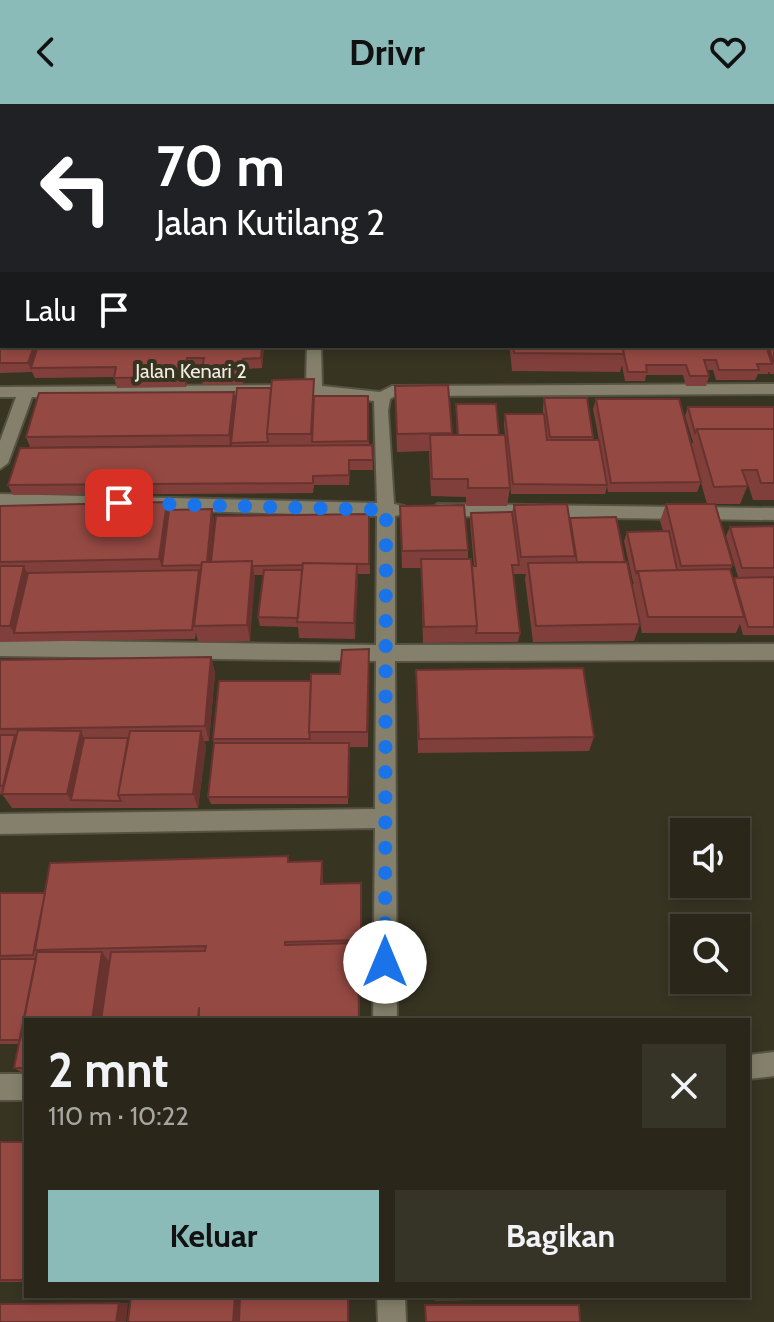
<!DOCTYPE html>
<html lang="id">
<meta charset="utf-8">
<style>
:root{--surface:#2a271a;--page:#363327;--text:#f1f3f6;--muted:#a5a5a2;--line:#464439;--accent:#8bbbb9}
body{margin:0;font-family:Cabin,sans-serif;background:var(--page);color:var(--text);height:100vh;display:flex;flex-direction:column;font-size:30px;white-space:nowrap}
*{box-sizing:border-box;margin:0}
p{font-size:26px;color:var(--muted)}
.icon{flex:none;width:44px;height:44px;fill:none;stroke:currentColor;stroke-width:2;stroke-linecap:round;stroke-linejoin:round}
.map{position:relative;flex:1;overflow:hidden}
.side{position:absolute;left:24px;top:914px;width:726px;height:280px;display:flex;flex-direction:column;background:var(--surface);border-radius:0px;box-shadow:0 4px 12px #0003,0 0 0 2px var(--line)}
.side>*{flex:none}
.top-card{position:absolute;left:0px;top:0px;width:774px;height:244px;box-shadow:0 4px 12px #0003,0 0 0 2px var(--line);background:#202124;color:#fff;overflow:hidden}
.tools{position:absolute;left:670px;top:714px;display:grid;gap:16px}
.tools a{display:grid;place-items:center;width:80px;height:80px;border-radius:0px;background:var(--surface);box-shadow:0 4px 12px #0003,0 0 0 2px var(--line);font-size:40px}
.pin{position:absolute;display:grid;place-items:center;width:68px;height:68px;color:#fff;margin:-34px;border-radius:16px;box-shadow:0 4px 12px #0006}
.me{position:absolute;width:88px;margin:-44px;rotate:0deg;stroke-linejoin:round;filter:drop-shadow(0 0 6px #0008)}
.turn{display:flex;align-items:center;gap:28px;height:168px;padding:0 24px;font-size:36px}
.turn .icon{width:104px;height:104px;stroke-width:2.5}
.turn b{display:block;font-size:56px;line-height:68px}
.then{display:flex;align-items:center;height:76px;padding:0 24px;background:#0003;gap:16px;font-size:30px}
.round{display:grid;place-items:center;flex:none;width:84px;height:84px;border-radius:0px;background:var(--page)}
.overview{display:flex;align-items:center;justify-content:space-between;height:136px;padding:0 24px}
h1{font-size:48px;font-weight:700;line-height:60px}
.action{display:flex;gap:16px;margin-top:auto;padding:16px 24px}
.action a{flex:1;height:92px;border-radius:0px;background:var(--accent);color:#111;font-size:32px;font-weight:700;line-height:92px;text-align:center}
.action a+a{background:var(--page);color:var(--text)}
header{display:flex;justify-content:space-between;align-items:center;height:104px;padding:0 24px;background:var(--accent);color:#111;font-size:36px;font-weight:700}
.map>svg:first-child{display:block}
</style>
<header><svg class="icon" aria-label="back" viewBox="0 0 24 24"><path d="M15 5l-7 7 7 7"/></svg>Drivr<svg class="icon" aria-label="heart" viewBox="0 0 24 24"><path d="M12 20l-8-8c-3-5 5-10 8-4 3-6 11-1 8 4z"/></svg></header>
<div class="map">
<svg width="774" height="1218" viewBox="0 0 774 1218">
<rect width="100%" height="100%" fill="#383422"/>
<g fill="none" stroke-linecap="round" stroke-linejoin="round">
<g stroke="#555242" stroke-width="4">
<path id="minor" d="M258,0H270L257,2Z
M433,0H445V2H433Z
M307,242H321L322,282L380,288L392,282L774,280V290L395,292L390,295L388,307L394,400L404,402L407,406L404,410L395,412V541L774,540V556L395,557L397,916H373L375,724L0,730V710L375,705L376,557L0,552V536L376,541L377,412L0,402V390L377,399L374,297L314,291L32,293L8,359L0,365V337L16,293H0V283L306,281Z
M438,400L774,404V416L438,412L429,406Z
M774,948V972L748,975V951Z
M0,970H26V996H0Z
M377,1192H405L406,1218H378Z"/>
</g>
<use href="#minor" fill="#84806b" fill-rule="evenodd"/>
</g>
<path fill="#803f3a" d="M31,0H107L106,2H31Z
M109,0H180V2H149L148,1V2H109Z
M182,0H245L244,2H182Z
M287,0H341L339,2H291Z
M372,0H419L417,2H381Z
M480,0H604V2H480Z
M2,9V82H0V13Z
M0,88H2V242H264L262,264L245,265L243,281H203L201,271L202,264H189L186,283L117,284L114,273L35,274L32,268L0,269Z
M774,239V270H770L769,267L768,270H758L755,276H716L713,266H707L709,272L706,282H686L683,271H646L645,277H625L622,261L620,268L512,267L510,247V242H772Z
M448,281L452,331H457L456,300L499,331L510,384L507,402H466V393L431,392L429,347L397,348L395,282Z
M234,288L235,297L230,341L30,343L26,333Z
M315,292H368L369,341H372L373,366H350L349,381H314L313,389L13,391L8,381L232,342L231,339Z
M544,294L593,333V336H599L593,305L596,295L691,342L693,338L685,312L688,303H774V396H753L749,383H747L740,400H715L733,461L730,466L733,477L734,474L774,473V531H743L740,520L736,529H642L639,513L640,520L634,537L533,538L525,475L526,470H513L520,529L518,538L423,539L421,464H402L400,402L468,446V455L472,462H474L470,418L471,409L512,408L514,401L569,415L625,458L632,483L634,478H633L624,437L627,428L663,427L660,417L666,400H707L698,368L701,378L697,388H608L607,382L605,390H511L504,320L505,310H543V303Z
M167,398L169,406L212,405L214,415L210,458L369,410L370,470H357L355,535L299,534L298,523L260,522L258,513L263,471H254L250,537L198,538L196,529L195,535L0,538V402Z
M774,422V473H738L726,432L730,423Z
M211,553L215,569L209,637H204L206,642L198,704H12L2,690H0V556Z
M369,561L368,643H349L348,700H211L208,693L214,640L213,635L311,577Z
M416,566L594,633L589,647L418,649L416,582Z
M289,758L323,769V780L361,779L362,847H359L360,916H26V971L14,964L19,940H0V789H45Z
M0,1038H26V1178H0Z
M435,1192H582L435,1197Z"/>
<path fill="#68332f" d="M34,242H40L31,264L32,268L28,259Z
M262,242H264L262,264L261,254Z
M187,254L189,264L186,283L184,273Z
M243,255L245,265L243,281L241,271Z
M234,288L235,297L230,341L229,331Z
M167,398L172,416L162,462L159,455Z
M212,405L214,415L209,470L207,461Z
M252,457L255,474L250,537L247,521Z
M357,460L358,477L355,535L354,519Z
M24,462L32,479L14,529L10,522Z
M211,553L215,569L209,637L205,622Z
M81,627L88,642L71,696L67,690Z
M201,627L206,642L198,704L193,690Z
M15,631L20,639L8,689L3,682Z
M322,757L323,769L322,792L321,780Z
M102,848L110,859L102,916H92Z
M235,1192H240L238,1218H233Z
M119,1199H128L126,1218H116Z"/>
<path fill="#954943" stroke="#68332f" stroke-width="2" d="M2,9V35H0V14Z
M0,46H2V73H0Z
M0,88H2V123H0Z
M1,132H2V165H0Z
M0,168H2V218H0Z
M0,228H2V242H34L28,259H0Z
M772,239H774V259L768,242H772Z
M38,242H262L261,254L243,255L241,271H201L204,254H187L184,273L114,274L116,263L31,264Z
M513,242H622L624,250L514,249Z
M622,242H766L772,260H757L759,266H719L716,256H704L709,272H690L686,261H646L647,268H628Z
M314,275L311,330H267L272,276Z
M448,281L452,329L397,330L395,282Z
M237,284H271L267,330L268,338L231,339Z
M234,288L229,331L26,333L39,289Z
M314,292H368V337L312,338Z
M544,294H587L593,333H550Z
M596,295H679L701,378L611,379Z
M456,300H496L499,331H458Z
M688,303H774V325H697L695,329Z
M505,310H544L547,336H599L607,381L513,380Z
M697,325H774V379H761L757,366H742L748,382L714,383Z
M430,331H505L510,384H468V375H432Z
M372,341L373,356H349V371L313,372V379L8,381L20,344Z
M167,398L159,455L0,458V402Z
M567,400L575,452L521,453L514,401Z
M666,400H715L733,461L681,462Z
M464,401L468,446L402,447L400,402Z
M212,405L207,458H202L201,461L162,462L169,406Z
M512,408L519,461H512L520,529H476L477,522L472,462H476L471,409Z
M369,410V460L303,459L302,461L252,462V457L211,458L216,412Z
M616,413L625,458H577L570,414Z
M774,422V464H742L730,423Z
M669,427L677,466L638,467L636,469L627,428Z
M421,455H471L477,522L424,523Z
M252,457L247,521L194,522L202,458Z
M627,458L640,520L536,522L528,459Z
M303,459L357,460L354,519L297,518Z
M0,462H24L10,522H0Z
M730,465L744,513H648L638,467Z
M199,466L192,526L14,529L28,469Z
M264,466H302L298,514L258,513Z
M774,473V523H748L734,474Z
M369,545L367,628H309L311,570H340L342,546Z
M211,553L205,622L0,625V556Z
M583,564L594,633L419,635L416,566Z
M219,577H311L309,628L310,635H213Z
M18,626L81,627L67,690H2Z
M130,627H201L193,690L118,691Z
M0,631H15L3,682H0Z
M84,634H128L118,691L121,697L71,696Z
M214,639H349L348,693H208Z
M288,752V758L322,757L321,780L361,779V836L285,838V841L358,839L359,916H199V903L198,916H101L111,848L205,847L206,842L35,846L50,759Z
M0,789H45L33,851L0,852Z
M37,848H102L92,916H26V964H14Z
M0,855H36L20,936H0Z
M0,1038H26V1176H0Z
M131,1192H235L233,1218H128Z
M240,1192H348V1218H239Z
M437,1192H576L437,1196Z
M119,1199L116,1218H0V1200Z
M425,1201H579L580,1218H426Z"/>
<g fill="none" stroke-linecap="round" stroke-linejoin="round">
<path stroke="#1a73e8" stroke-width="14" stroke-dasharray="0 25.2" d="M119,399L386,406L385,858"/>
</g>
<g text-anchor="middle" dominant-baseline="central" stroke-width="8" stroke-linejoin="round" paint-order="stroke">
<g font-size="20" fill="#f0eee2" stroke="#383422">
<text x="191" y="267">Jalan Kenari 2</text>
</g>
</g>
</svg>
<div class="tools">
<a><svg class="icon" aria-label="sound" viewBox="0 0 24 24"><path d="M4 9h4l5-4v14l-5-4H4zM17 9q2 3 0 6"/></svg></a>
<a><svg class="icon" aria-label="search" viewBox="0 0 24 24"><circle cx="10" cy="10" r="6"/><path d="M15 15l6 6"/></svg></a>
</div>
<div class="pin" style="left:119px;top:399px;background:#d93025"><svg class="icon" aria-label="arrive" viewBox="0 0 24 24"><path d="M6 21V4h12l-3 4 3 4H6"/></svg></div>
<svg class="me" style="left:385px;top:858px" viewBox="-20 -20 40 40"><circle r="19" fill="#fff"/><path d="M0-13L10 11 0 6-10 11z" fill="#1a73e8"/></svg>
<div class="top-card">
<div class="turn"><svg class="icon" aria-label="left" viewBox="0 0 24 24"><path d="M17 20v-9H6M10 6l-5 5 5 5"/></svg><div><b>70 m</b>Jalan Kutilang 2</div></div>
<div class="then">Lalu<svg class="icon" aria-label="arrive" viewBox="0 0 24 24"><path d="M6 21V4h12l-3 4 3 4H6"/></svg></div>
</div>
<section class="side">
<div class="overview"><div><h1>2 mnt</h1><p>110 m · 10:22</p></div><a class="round"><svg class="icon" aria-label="close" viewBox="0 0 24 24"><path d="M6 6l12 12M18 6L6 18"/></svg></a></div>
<div class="action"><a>Keluar</a><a>Bagikan</a></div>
</section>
</div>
